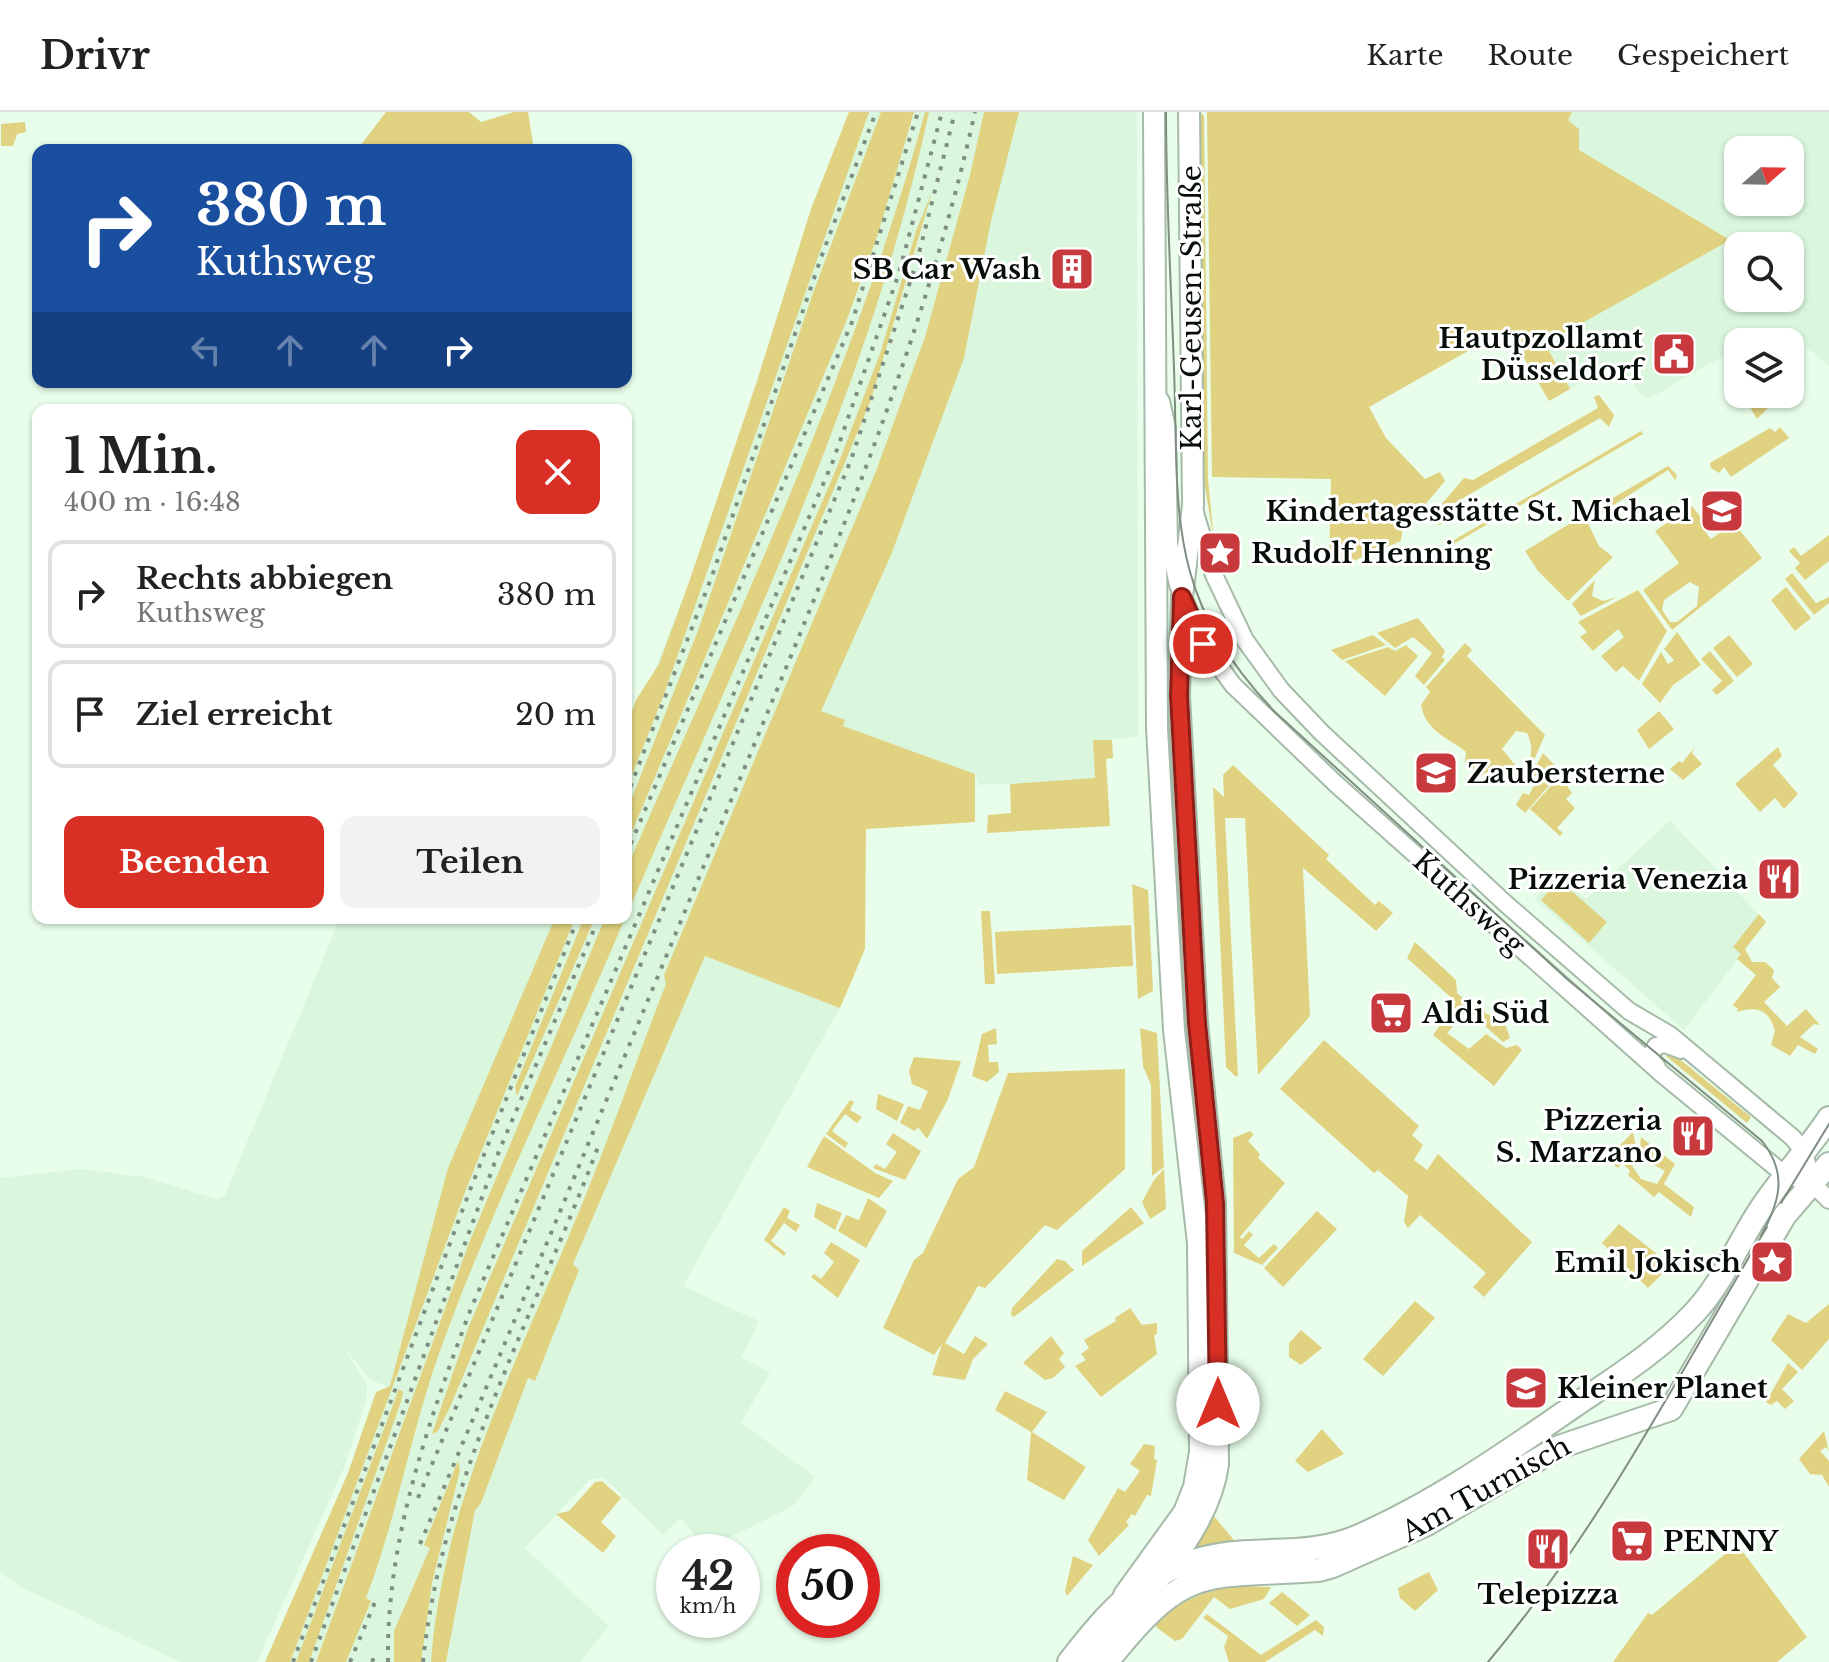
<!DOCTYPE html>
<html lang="de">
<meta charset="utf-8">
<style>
:root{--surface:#fff;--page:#f2f2f2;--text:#222;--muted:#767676;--line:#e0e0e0;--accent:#d93025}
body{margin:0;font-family:"Libre Baskerville",serif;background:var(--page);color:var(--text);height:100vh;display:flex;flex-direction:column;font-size:30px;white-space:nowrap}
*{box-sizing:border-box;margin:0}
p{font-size:26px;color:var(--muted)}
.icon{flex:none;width:44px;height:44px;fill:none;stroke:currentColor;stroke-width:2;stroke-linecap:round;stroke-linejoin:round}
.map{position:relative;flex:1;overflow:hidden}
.side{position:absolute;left:32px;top:292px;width:600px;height:520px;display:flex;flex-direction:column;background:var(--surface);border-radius:16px;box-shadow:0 2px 6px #0004}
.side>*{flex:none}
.guide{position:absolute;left:32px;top:32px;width:600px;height:244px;border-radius:16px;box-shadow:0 2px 6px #0004;background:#1a4fa0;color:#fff;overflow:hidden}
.needle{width:52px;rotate:70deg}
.controls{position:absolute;left:1724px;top:24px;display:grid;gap:16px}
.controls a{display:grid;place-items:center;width:80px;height:80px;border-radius:16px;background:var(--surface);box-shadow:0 2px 6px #0004;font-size:40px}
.speed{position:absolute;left:656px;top:1422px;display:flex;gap:16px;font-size:40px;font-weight:700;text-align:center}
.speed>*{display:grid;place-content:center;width:104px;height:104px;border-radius:50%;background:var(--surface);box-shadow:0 2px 6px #0004;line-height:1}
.speed small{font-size:20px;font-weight:400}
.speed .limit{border:12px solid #d22;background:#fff;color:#111}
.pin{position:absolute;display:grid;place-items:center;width:68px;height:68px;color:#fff;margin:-34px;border:4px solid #fff;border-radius:50%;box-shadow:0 2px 8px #0007}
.me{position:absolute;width:88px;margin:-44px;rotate:0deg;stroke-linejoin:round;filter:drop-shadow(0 0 6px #0008)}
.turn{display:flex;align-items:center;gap:28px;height:168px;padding:0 32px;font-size:36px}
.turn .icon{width:104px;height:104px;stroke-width:2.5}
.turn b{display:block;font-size:56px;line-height:68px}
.lanes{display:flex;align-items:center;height:76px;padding:0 32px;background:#0003;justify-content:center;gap:40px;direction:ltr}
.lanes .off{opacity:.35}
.round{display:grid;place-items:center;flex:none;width:84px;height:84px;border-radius:16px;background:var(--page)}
.overview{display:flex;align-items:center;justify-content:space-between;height:136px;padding:0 32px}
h1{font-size:48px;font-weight:800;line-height:60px}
.action{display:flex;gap:16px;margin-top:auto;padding:16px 32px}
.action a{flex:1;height:92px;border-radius:16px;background:var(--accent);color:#fff;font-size:32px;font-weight:800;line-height:92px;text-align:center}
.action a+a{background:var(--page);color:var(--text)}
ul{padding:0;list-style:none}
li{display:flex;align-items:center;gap:24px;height:108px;margin:0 16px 12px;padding:0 16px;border:4px solid var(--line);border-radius:16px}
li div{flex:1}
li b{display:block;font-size:30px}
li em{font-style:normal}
header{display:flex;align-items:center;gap:48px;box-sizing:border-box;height:112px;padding:0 40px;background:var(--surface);border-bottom:2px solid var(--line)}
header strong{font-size:38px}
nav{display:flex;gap:44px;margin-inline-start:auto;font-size:28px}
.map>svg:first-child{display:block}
</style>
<header>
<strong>Drivr</strong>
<nav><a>Karte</a><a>Route</a><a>Gespeichert</a></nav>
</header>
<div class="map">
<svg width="1829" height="1550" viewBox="0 0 1829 1550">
<rect width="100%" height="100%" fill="#e8feeb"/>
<path fill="#daf7de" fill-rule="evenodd" d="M849,0H1137L1138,625L1093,629L1095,667L978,673L975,662L843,614L845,609L719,848L840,896L683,1174L759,1209L742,1245L770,1261L741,1311L816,1365L793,1394L706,1437L681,1406L663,1423L604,1366L590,1367L525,1436L609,1514L580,1550H279L389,1275L370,1268L340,1230L367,1271L366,1289L344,1356L257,1550H180L23,1476L0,1461V1066L81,1057L144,1065L217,1087L225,1083L340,806H438L451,811L454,806H626V632L688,473L757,269L811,97Z
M1478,0H1829V255L1798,226L1777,217L1750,230H1738V236L1650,286L1639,282L1623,256L1604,258L1570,277L1544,233L1713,134ZM1738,38H1790V90H1738ZM1738,134H1790V186H1738Z
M1670,708L1766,810L1684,918L1535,787L1555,761L1586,787Z"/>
<path fill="#e0d280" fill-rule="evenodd" d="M386,0H469L481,10L514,0H528L534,38H357Z
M849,0H869L663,585L626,678V615L636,588L659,552L688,473L757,269L811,97Z
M881,0H914L878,122L846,210L626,734V701L699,516L813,181Z
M925,0H929C869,280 738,542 626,805V758C734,509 854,262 925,0Z
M984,0H1019L991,109L964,246L891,443L821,599L845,608L843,614L975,662V710L866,717L865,837L840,896L705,844L573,1152L579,1158L535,1269L528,1266L481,1391L475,1398L446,1550H431C442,1399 510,1264 568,1126C604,1042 633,957 666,872L664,863L876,359L925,225L970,63Z
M1200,0L1204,4L1208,366L1214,430L1203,362Z
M1207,0H1572L1568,8L1579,17V38L1730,128L1545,232L1570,277L1549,289L1507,217L1369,295L1386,326L1425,367L1440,360L1445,369L1413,407L1404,404L1401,429L1351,450L1329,452L1331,367L1212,365Z
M25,10L26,20L17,22L13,34H1V12Z
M932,80L871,288L451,1293L438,1319L432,1322L469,1214L837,355L881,239L916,119Z
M1738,272V282H1745L1749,289L1759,290L1760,282H1782L1757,307L1747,290L1736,296L1726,280Z
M1599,283L1614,303L1609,315L1600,306L1441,399L1448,409L1439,413L1433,410L1434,401L1464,366L1473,368L1598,296L1594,285Z
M1780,315L1789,326L1731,365L1724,355L1719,361L1711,356L1710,351L1770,316L1775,320Z
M1641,319L1643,322L1450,434L1454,428Z
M1668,354L1677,363L1675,368L1668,358L1592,407V398Z
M1692,394L1708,415L1704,418L1711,427L1734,411L1762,446L1672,518L1643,478L1679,451L1655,419ZM1690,470L1699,475L1697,494L1677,510H1670L1662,498L1664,488Z
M1584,403L1599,434L1613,445L1568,489L1538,459L1525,439Z
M1829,423V449L1805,468L1795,456L1800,451L1789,439L1794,435L1801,444Z
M1792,461L1816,491L1829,485V491L1814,503L1785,467Z
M1595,468L1592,484L1603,489L1617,485L1581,504L1572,492Z
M1786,475L1811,506L1795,519L1771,488Z
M1638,478L1667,519L1639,569L1623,554L1616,560L1601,544L1624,525L1618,517L1593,539L1580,525L1587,520L1578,510Z
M1418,506L1445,539L1442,545L1445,548L1424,573L1415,564L1432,541L1413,525L1395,536L1377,521Z
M1677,520L1701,553L1673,573L1660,591L1642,572L1661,540L1668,552L1674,548L1664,537Z
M1373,523L1386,533L1342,548L1331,538Z
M1729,523L1753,552L1737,565L1713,536Z
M1465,531L1472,538L1467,544L1545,623L1526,666L1518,671L1487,660L1481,664L1465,650L1466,640C1448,625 1426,620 1421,593L1430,580L1426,575ZM1516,619L1527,621C1534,635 1533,650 1520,659L1502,637Z
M1406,533L1418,544L1385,584L1345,549L1388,535L1395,539Z
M1710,539L1734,569L1717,583L1712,578L1722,569L1701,547Z
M1659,599L1674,617L1649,637L1637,618Z
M1093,628H1112L1113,646L1106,647L1110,714L987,721L988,703L1011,701L1010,672L1095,666Z
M1695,635L1692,641L1702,652L1683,668L1670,657L1679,649L1682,651Z
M1778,635L1782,644L1773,653L1798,682L1784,697L1775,686L1760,700L1735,672Z
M1543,641L1561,660L1525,701L1516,693L1523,681L1529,683L1538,666L1532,662Z
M1233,653L1329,743L1326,747L1375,793L1379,789L1393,801L1376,819L1303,756L1310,904L1258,963L1245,706H1225L1238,964H1235L1226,955L1213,675L1224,685L1223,663Z
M1560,664L1572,681L1566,687L1575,696L1557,716L1563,721L1560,724L1530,697Z
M1172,677L1175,678L1194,975L1186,903L1180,889Z
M1559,768L1607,810L1589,831L1541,788Z
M1132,772L1148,778L1153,879L1138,887Z
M981,799H990L995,872H985Z
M1759,802L1766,810L1745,837L1752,850H1765L1774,858L1772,866L1780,875L1764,890L1787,914L1806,897L1820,913L1814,912L1800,925L1818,937L1815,942L1798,933L1790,944L1771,933L1775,919C1769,897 1756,894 1737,900L1738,897L1733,893L1756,863L1737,847L1741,842L1733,835Z
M555,806H575L467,1075L290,1550H265L348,1361L376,1280L390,1274L448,1056Z
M584,806H595L517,984L515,975Z
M605,806H625C565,949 494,1090 441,1236C411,1319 397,1405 366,1486L371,1489L346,1550H316L469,1131Z
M1131,813L1133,854L997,862L995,820Z
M1415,830L1456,868L1457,881L1471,893L1482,892L1486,902L1495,904L1496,911L1505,912L1510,926L1503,930L1467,898L1447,921L1469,937L1486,922L1506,936L1517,933L1522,938L1494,974L1433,923L1456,890L1407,846Z
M996,916L997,932L988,933L989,950H998L999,960L987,970L972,964L982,922Z
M1140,916L1157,921L1164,1055L1152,1064L1151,973L1143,954Z
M1324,928L1419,1014L1412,1023L1423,1033L1414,1048L1427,1058L1438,1042L1532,1130L1484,1185L1473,1175L1486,1161L1420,1103L1408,1116L1404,1110L1408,1084L1378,1058L1374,1061L1280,977Z
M1672,941L1751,1005L1747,1011L1666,944Z
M914,945L961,949L948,987L927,1027L918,1015L915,1019L900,1011L908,994L920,998L928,979L912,972L909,959Z
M1125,957V1057L1057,1118L1045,1113L985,1176L978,1174L945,1231L964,1242L975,1224L988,1232L973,1247L965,1268L932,1263L942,1232L934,1243L883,1216L914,1148L923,1141L958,1067L974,1055L1008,961Z
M878,982L904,992L897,1009L876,997Z
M850,988L854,990L850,998L862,1005L857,1011L845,1002L832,1019L848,1031L845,1036L826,1022Z
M1250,1019L1254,1022L1248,1029L1260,1042L1258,1046L1285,1071L1240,1125L1242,1127L1249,1119L1253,1123L1244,1133L1259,1146L1274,1132L1278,1136L1262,1153L1234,1141L1233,1026Z
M1633,1020L1636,1034L1629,1049L1641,1067L1657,1072L1665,1059L1654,1053L1650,1046L1645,1047L1640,1037L1641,1025L1675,1052L1664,1072L1694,1095L1691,1105L1659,1080L1654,1085L1628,1063L1630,1059L1622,1051L1618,1056L1606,1047Z
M893,1021L921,1039L905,1068L873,1056L876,1052L885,1057L897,1040L886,1032Z
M824,1024L875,1061L893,1069L879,1086L807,1055Z
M1164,1057L1166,1097L1150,1107L1142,1090L1154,1068Z
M868,1086L887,1099L866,1136L838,1119L846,1103L859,1108Z
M817,1091L842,1101L835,1118L814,1105Z
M784,1095L790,1099L787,1106L800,1113L796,1120L784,1111L771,1129L786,1141L784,1144L764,1128Z
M1131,1095L1144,1111L1082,1154V1139Z
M1317,1099L1337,1117L1283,1175L1264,1156Z
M1619,1112L1671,1153L1648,1176L1602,1131Z
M831,1130L860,1148L838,1186L811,1165L814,1162L821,1167L834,1150L824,1141Z
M1057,1147L1065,1149L1074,1158L1014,1205L1011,1203L1012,1196Z
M1415,1189L1435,1206L1383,1264L1363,1247Z
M1829,1192V1227L1802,1258L1771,1228L1788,1202L1806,1211Z
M1130,1196L1142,1213L1157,1211V1222L1154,1223L1157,1242L1101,1285L1075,1254L1086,1248L1081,1242L1089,1236L1084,1228L1116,1209L1115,1206Z
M1301,1218L1322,1236L1301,1253L1289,1245V1231Z
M1051,1224L1064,1241L1059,1247L1065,1255L1053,1266L1045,1268L1023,1251Z
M1788,1251L1798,1260L1782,1277L1794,1289L1785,1297L1777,1289L1771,1293L1766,1290Z
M399,1277L403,1280L401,1290L309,1550H296Z
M1005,1279L1047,1300L1032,1320L1086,1355L1064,1388L1027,1368L1031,1320L995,1298Z
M1322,1317L1344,1342L1308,1360L1295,1349Z
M1824,1319L1829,1339L1826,1335L1820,1339L1829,1349V1375L1822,1363L1810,1362L1799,1347Z
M1144,1332L1155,1334L1154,1347L1157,1348L1151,1384L1147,1383L1135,1404L1132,1402L1126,1410L1129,1413L1099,1444L1088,1428L1118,1376L1125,1380L1140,1359L1130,1352Z
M458,1349L460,1358L432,1471L421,1550H394V1519L430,1436L424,1433Z
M602,1369L621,1386L601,1410L616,1424L603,1441L556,1402L569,1399L595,1370Z
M1213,1403L1239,1434L1186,1440Z
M1737,1432L1807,1525L1777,1550H1613L1648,1501L1652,1503Z
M1073,1444L1093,1453L1067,1484L1065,1479Z
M1429,1460L1438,1478L1415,1499L1400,1486L1398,1476Z
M1239,1474L1271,1475L1264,1487L1230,1497L1214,1485L1182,1527L1175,1529L1156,1515L1155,1511C1181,1488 1205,1478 1239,1474Z
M1282,1480L1310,1503L1297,1514L1269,1491Z
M1207,1502L1261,1543L1316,1508L1324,1515L1323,1524L1315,1518L1265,1550H1229L1224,1535L1228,1524L1203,1506Z"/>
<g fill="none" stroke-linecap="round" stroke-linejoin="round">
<g stroke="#a5baa8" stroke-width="20">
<path id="tertiary" d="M1161,289L1167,316L1169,432L1178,473L1203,532L1233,573L1336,672L1662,962L1785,1063L1812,1071L1829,1088
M1195,401L1214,463L1245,528L1281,578L1322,621L1506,792L1629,899L1670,923L1793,1026L1804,1040L1812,1071
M1657,955L1649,946L1656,934L1665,932L1681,938"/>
</g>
<g stroke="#a5baa8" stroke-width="24">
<path id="secondary" d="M1124,1483L1184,1400L1194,1375L1200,1340L1198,1131L1174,918L1157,616L1154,0
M1090,1550C1134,1493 1209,1425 1218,1352L1215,1091L1197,911L1179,584L1182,485L1193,393L1189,0"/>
</g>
<g stroke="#a5baa8" stroke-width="26">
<path id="primary" d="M1069,1550C1120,1484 1158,1445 1247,1440C1287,1438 1322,1440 1359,1424C1436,1390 1503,1343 1571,1296C1615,1266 1659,1239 1695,1200C1723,1170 1738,1131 1760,1098C1781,1066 1808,1038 1829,1006
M1107,1550C1186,1450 1201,1466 1319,1458L1333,1454L1425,1413L1559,1335L1671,1297L1785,1103L1829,1052"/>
</g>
<use href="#tertiary" stroke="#fff" stroke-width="16"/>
<use href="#secondary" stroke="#fff" stroke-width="20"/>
<use href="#primary" stroke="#fff" stroke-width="22"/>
<path stroke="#7f8e81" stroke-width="2" d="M1166,0C1166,86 1171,170 1174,256C1179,403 1165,484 1275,600L1567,867L1762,1029C1788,1062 1780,1089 1761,1124
M1781,1091L1829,1012
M1488,1550C1600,1417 1678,1263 1767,1115"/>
<path stroke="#7f8e81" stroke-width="4" stroke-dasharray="4 8" stroke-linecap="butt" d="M626,686L712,464L822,143L876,0
M626,743L852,210L918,0
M418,1386L851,348L917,149L955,0
M420,1432C529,1176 635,919 742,662C832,445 924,230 975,0
M293,1550L470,1078L578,806
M311,1550L499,1039L599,806
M350,1550L375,1490
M372,1550L375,1543
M388,1550C386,1429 428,1311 470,1199L833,349L899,161L942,0
M423,1550C442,1367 534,1205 598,1035"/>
</g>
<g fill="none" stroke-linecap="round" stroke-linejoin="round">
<g stroke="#8d1f18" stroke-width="20">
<path id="route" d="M1203,532L1182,485L1179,584L1197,911L1215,1091L1218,1292"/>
</g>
<use href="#route" stroke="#d93025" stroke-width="14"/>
</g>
<defs>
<g id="building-square" transform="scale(2.3)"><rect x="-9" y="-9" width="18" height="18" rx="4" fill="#c8393d" stroke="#fff"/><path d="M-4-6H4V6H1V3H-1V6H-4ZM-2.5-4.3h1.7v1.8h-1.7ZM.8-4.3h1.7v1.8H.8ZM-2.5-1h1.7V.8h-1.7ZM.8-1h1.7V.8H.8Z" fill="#fff"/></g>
<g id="civic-square" transform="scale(2.3)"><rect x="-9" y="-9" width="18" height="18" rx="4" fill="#c8393d" stroke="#fff"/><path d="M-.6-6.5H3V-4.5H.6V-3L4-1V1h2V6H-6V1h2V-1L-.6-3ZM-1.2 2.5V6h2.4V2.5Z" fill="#fff"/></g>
<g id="school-square" transform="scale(2.3)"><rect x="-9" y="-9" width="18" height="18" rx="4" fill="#c8393d" stroke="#fff"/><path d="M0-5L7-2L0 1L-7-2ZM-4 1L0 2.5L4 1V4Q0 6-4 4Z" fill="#fff"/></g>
<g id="sight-square" transform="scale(2.3)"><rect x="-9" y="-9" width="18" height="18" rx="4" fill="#c8393d" stroke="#fff"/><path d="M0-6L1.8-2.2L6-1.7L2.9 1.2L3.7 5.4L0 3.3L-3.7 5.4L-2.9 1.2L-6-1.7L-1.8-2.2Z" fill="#fff"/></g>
<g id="restaurant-square" transform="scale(2.3)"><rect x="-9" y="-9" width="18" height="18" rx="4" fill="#c8393d" stroke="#fff"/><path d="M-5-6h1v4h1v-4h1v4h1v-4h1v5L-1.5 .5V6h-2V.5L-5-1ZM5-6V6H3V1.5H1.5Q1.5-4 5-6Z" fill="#fff"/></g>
<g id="supermarket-square" transform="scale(2.3)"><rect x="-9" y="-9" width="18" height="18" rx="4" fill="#c8393d" stroke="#fff"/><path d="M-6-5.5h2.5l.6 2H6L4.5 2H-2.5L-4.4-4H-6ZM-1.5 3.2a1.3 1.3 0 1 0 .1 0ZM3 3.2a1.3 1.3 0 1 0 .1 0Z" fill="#fff"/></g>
</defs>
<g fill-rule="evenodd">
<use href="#building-square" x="1072" y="157"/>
<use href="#civic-square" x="1674" y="242"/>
<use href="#school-square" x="1722" y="399"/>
<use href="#sight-square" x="1220" y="441"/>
<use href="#school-square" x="1436" y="661"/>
<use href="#restaurant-square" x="1779" y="767"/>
<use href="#supermarket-square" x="1391" y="901"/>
<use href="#restaurant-square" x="1693" y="1024"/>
<use href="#sight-square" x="1772" y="1150"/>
<use href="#school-square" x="1526" y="1276"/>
<use href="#supermarket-square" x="1632" y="1429"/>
<use href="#restaurant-square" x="1548" y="1437"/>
</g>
<g text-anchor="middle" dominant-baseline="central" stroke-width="6" stroke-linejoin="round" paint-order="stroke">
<g font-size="28" font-weight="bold" fill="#070e08" stroke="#fff" text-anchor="end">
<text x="1041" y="157">SB Car Wash</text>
<text x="1643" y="226">Hautpzollamt<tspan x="1643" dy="32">Düsseldorf</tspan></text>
<text x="1691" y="399">Kindertagesstätte St. Michael</text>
<text x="1251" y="441" text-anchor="start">Rudolf Henning</text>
<text x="1467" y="661" text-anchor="start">Zaubersterne</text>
<text x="1748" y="767">Pizzeria Venezia</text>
<text x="1422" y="901" text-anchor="start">Aldi Süd</text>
<text x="1662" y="1008">Pizzeria<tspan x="1662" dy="32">S. Marzano</tspan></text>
<text x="1741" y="1150">Emil Jokisch</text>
<text x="1557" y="1276" text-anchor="start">Kleiner Planet</text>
<text x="1663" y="1429" text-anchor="start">PENNY</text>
<text x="1548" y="1482" text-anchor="middle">Telepizza</text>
</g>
<g font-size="28" fill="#070e08" stroke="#fff">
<text transform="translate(1191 196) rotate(-90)">Karl-Geusen-Straße</text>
<text transform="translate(1469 791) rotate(42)">Kuthsweg</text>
<text transform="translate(1486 1377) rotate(-29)">Am Turnisch</text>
</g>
</g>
</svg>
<div class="controls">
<a><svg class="needle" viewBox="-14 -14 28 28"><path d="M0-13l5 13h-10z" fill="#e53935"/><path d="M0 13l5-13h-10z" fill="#767676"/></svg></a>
<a><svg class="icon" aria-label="search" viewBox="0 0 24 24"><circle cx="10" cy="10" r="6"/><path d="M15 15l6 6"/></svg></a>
<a><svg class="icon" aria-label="layers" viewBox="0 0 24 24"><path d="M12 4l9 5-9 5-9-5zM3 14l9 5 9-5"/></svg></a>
</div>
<div class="speed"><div>42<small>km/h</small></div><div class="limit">50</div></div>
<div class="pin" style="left:1203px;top:532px;background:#d93025"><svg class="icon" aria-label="arrive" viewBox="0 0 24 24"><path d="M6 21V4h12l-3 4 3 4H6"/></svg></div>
<svg class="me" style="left:1218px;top:1292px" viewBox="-20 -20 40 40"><circle r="19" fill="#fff"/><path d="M0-13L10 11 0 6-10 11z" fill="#d93025"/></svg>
<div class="guide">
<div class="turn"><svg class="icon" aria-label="right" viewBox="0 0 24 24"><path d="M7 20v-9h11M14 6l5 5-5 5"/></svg><div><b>380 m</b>Kuthsweg</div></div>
<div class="lanes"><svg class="icon off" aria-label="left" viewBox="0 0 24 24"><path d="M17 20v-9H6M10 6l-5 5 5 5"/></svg><svg class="icon off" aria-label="ahead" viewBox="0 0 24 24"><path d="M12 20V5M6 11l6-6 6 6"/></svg><svg class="icon off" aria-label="ahead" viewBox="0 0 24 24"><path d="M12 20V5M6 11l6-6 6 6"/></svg><svg class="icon" aria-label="right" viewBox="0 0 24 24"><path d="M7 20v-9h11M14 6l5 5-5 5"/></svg></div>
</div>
<section class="side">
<div class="overview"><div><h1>1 Min.</h1><p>400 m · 16:48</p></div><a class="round" style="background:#d93025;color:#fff"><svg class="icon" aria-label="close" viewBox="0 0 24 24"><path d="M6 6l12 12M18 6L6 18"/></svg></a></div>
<ul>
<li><svg class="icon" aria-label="right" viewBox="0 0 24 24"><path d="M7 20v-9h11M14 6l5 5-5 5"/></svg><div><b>Rechts abbiegen</b><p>Kuthsweg</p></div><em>380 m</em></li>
<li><svg class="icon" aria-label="arrive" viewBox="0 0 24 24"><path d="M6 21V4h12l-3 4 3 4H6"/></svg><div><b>Ziel erreicht</b></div><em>20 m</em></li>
</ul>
<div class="action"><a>Beenden</a><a>Teilen</a></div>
</section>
</div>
